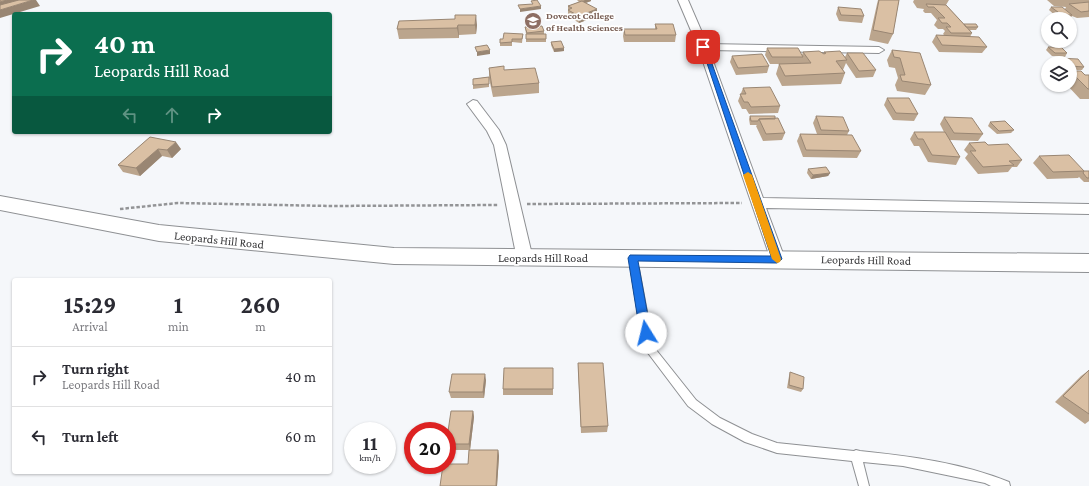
<!DOCTYPE html>
<style>
:root{--surface:#fff;--page:#f7f7f7;--text:#2b2b33;--muted:#7c7c81;--line:#e1e1e2}
body{margin:0;font-family:"Crimson Pro",serif;background:var(--page);color:var(--text);height:100vh;display:flex;flex-direction:column;font-size:15px;white-space:nowrap}
*{box-sizing:border-box;margin:0}
p{font-size:13px;color:var(--muted)}
.icon{flex:none;width:22px;height:22px;fill:none;stroke:currentColor;stroke-width:2;stroke-linecap:round;stroke-linejoin:round}
.map{position:relative;flex:1;overflow:hidden}
.panel{position:absolute;left:12px;top:278px;width:320px;height:196px;display:flex;flex-direction:column;background:var(--surface);border-radius:4px;box-shadow:0 1px 3px #0004}
.panel>*{flex:none}
.guide{position:absolute;left:12px;top:12px;width:320px;height:122px;border-radius:4px;box-shadow:0 1px 3px #0004;background:#0b6e4f;color:#fff;overflow:hidden}
.tools{position:absolute;left:1041px;top:12px;display:grid;gap:8px}
.tools a{display:grid;place-items:center;width:36px;height:36px;border-radius:50%;background:var(--surface);box-shadow:0 1px 3px #0004;font-size:20px}
.speed{position:absolute;left:344px;top:422px;display:flex;gap:8px;font-size:20px;font-weight:700;text-align:center}
.speed>*{display:grid;place-content:center;width:52px;height:52px;border-radius:50%;background:var(--surface);box-shadow:0 1px 3px #0004;line-height:1}
.speed small{font-size:10px;font-weight:400}
.speed .limit{border:6px solid #d22;background:#fff;color:#111}
.pin{position:absolute;display:grid;place-items:center;width:34px;height:34px;color:#fff;margin:-17px;border-radius:8px;box-shadow:0 2px 6px #0006}
.me{position:absolute;width:44px;margin:-22px;rotate:351deg;stroke-linejoin:round;filter:drop-shadow(0 0 3px #0008)}
.turn{display:flex;align-items:center;gap:14px;height:84px;padding:0 16px;font-size:18px}
.turn .icon{width:52px;height:52px;stroke-width:2.5}
.turn b{display:block;font-size:28px;line-height:34px}
.lanes{display:flex;align-items:center;height:38px;padding:0 16px;background:#0003;justify-content:center;gap:20px;direction:ltr}
.lanes .off{opacity:.35}
.eta{display:flex;justify-content:space-evenly;align-items:center;height:68px;text-align:center}
.eta b{font-size:24px;font-weight:700;line-height:28px}
ul{padding:0;list-style:none}
li{display:flex;align-items:center;gap:12px;height:60px;padding:0 16px;border-top:1px solid var(--line)}
li div{flex:1}
li b{display:block;font-size:15px}
li em{font-style:normal}
.map>svg:first-child{display:block}
</style>
<div class="map">
<svg width="1089" height="486" viewBox="0 0 1089 486">
<rect width="100%" height="100%" fill="#f5f7fa"/>
<g fill="none" stroke-linecap="round" stroke-linejoin="round">
<g stroke="#8e9093" stroke-width="2">
<path id="service" d="M633,255L636,256L637,258L651,333L657,351L696,400L720,418L752,434L777,443L854,451L856,450L860,451C909,456 963,463 1009,482L1010,486H991L985,483L903,466L863,462L869,486H859L852,461L777,453L745,442L712,424L688,406L648,353L641,333L629,258L630,256Z"/>
</g>
<g stroke="#8e9093" stroke-width="2">
<path id="minor" d="M678,0H688L707,44L879,47L884,50L879,53L709,50L763,198L1089,204V214L766,208L785,259L782,263L777,265L772,263L698,47Z
M473,100L477,101L499,130L506,145L533,259L530,263L525,265L520,263L517,259L494,145L487,131L467,104Z"/>
</g>
<g stroke="#8e9093" stroke-width="2">
<path id="secondary" d="M0,196L159,225L394,248L1089,254V272L394,264L159,241L0,210Z"/>
</g>
<path stroke="#939496" stroke-width="2.5" stroke-dasharray="3.5 2" stroke-linecap="butt" d="M527,204L742,203
M120,209L178,203L330,206L498,205"/>
<use href="#service" fill="#fff" fill-rule="evenodd"/>
<use href="#minor" fill="#fff" fill-rule="evenodd"/>
<use href="#secondary" fill="#fff" fill-rule="evenodd"/>
</g>
<path fill="#bba58d" d="M577,0H591V1L586,3L597,16L579,23L568,16V6L579,2Z
M878,0H899L893,34L888,44L869,40L877,4Z
M914,0H949L946,5L964,24L978,27L976,30H970L972,33L970,37L987,47L982,53L939,52L932,42L936,35H944L943,34L945,31L943,29H938L934,25L937,20L931,13H925L923,11L924,9L917,8L913,2Z
M1047,0H1089V17L1077,18L1072,16L1070,19H1059L1049,10L1051,7L1065,9L1066,7L1054,6Z
M838,7L864,16L862,23L839,21L836,14Z
M399,21L477,25L476,34L459,35V38L399,39L397,29Z
M655,24L676,35L675,42H624L623,36L624,29H655Z
M525,27L544,31V34H546V42H526V34Z
M523,34L522,43L512,42V46H500V39H503Z
M551,42L564,48V51L554,52L551,45Z
M1048,47L1067,53L1065,57L1052,56L1046,50Z
M767,48L802,55L803,52L823,54L824,52L845,57L847,53L876,70L873,77L856,78L846,63L843,70L845,73L841,84L782,86L776,74L779,64H788H770L765,55Z
M892,50L931,85L925,95L897,91L895,85L898,78L895,68L889,67L887,60Z
M732,56L769,66L767,73L736,75L730,62Z
M1056,58L1084,67L1082,70H1070V63H1055L1054,62Z
M489,68L504,70L539,83V93L493,97L489,78Z
M1070,71L1085,75H1089V99H1080L1067,85H1070Z
M489,77V87L473,89V79Z
M743,88L780,106L778,113L749,114L746,109H742L738,101Z
M887,98L918,114L914,121L893,120L884,105Z
M750,116L775,119L785,133L782,140L763,141L756,126L757,125H750L749,119Z
M816,116L849,131L847,135L861,151L857,158L803,157L797,141L800,134H817L813,123Z
M944,117L983,134L978,141L950,140L960,157L956,165L928,162L919,146H914L910,139L914,132H944L940,124Z
M990,122L1014,130L1011,133L997,134L988,126Z
M150,137L181,149L172,158L162,156L140,176L123,172L118,165Z
M969,143L988,145L1022,160L1017,167H1012L1008,172L978,174L965,158L968,154L964,150Z
M1039,156L1084,171H1089V182H1084L1079,177L1078,178L1047,179L1033,163Z
M808,169L830,173L828,176L811,179L807,173Z
M578,363L608,426L607,432L581,433L578,369Z
M553,368V395H503V389Z
M1089,370V421L1085,424L1055,402L1081,376Z
M790,372L803,389L801,392L787,388L789,376Z
M486,380L484,398H451L449,392Z
M473,411L474,417L470,450H498L499,456L497,486H440L468,464L469,450H448L447,447V438Z"/>
<path fill="#998673" d="M7,0H20L0,6V2Z
M33,0H36L40,6L0,18V10Z
M585,0H591V1L582,4L583,1Z
M541,6V9L520,12V9Z
M597,9V16L579,23V16Z
M476,15L477,25L476,34L475,25Z
M458,25L459,35V38L457,28Z
M564,48V51L554,52V49Z
M490,50V54L477,56V52Z
M176,142L181,149L172,158L167,150Z
M158,149L162,156L140,176L136,168Z
M830,173L828,176L811,179L813,175Z
M485,374L486,380L484,398L483,392Z
M473,411L474,417L470,450L469,444Z
M498,450L499,456L497,486H496Z"/>
<path fill="#dac0a4" stroke="#998673" d="M0,0H7L0,2Z
M19,0H33L0,10V5Z
M537,0L541,6L520,9L518,5L533,4L531,1Z
M879,0H899L893,34L873,30Z
M582,1L597,9L579,16L568,10L572,8L568,6Z
M1089,2V11L1081,12L1069,4Z
M926,4L946,5L972,33H951L946,27H951L947,23H942L938,18H945L934,7H928Z
M838,7L861,9L864,16L841,15Z
M1051,7H1062L1072,15H1062Z
M455,15H476L475,25H458L457,28L397,29L399,21L455,19Z
M655,24H673L676,35H625L624,29H657Z
M964,24H976L978,27H966Z
M542,26L544,31L527,33L525,27Z
M504,33L523,34L522,39H512V42L500,43V39H503Z
M526,34H546V39H526Z
M936,35L979,37L987,47L942,45Z
M561,41L564,48L554,49L551,42Z
M487,45L490,50L477,52L475,47Z
M1048,47H1061L1067,53H1055Z
M767,48H798L803,57H772Z
M892,50L920,53L931,85L902,81L900,75H905L900,58L894,57Z
M819,51L824,54L826,53L824,52L840,51L847,60L836,61L845,73L785,76L779,64L811,63L803,52Z
M847,53H863L876,70L859,71Z
M762,54L769,66L738,68L732,56Z
M1056,58L1078,59L1084,67L1070,66V63H1060Z
M504,66V70L535,68L539,83L492,87L489,68Z
M1070,71H1081L1085,75H1089V89H1088Z
M489,77V84L473,85V79Z
M770,87L780,106L751,107L748,102H744L740,94H746L743,88Z
M887,98H909L918,114L896,113Z
M750,116H775V119H759L758,121H751Z
M816,116L843,117L849,131L821,130Z
M944,117L972,118L983,134L954,133Z
M778,118L785,133L766,134L759,119Z
M1005,121L1014,130L999,131L990,122Z
M914,132H945L960,157L932,155L923,139H918Z
M800,134L852,135L861,151L806,150Z
M150,137L176,142L167,150L158,149L136,168L118,165Z
M985,142L988,145L1008,144L1022,160L1009,161L1014,165L983,167L970,151H976L969,143Z
M1069,155L1084,171L1053,172L1039,156Z
M826,167L830,173L813,175L808,169Z
M1084,171H1089V178H1087L1083,173Z
M578,363H603L608,426L581,427Z
M504,368H553V389H503Z
M1089,370V414L1063,396Z
M790,372L804,377L803,389L789,385Z
M452,374H485L483,392H449Z
M451,411H473L469,444H447V438Z
M469,450H498L496,486H440L443,465H447V464H468Z"/>
<path fill="#1a73e8" stroke="#114b97" d="M701,45L706,47L782,259L777,263L638,261L651,333L646,338L640,333L628,258L630,255L771,256Z"/>
<path fill="#f59e0b" d="M748,172L752,175L781,259L780,262L777,263L772,259L743,175Z"/>
<defs>
<g id="university-disc" transform="scale(0.9)"><circle r="9.5" fill="#8d6e63" stroke="#fff"/><path d="M0-5L7-2L0 1L-7-2ZM-4 1L0 2.5L4 1V4Q0 6-4 4Z" fill="#fff"/></g>
</defs>
<g fill-rule="evenodd">
<use href="#university-disc" x="533" y="21"/>
</g>
<g text-anchor="middle" dominant-baseline="central" stroke-width="3.5" stroke-linejoin="round" paint-order="stroke">
<g font-size="10" font-weight="bold" fill="#785e54" stroke="#fff" text-anchor="start">
<text x="546" y="15">Dovecot College<tspan x="546" dy="12">of Health Sciences</tspan></text>
</g>
<g font-size="12" fill="#373739" stroke="#fff">
<text transform="translate(219 240) rotate(6)">Leopards Hill Road</text>
<text x="543" y="258">Leopards Hill Road</text>
<text transform="translate(866 260) rotate(1)">Leopards Hill Road</text>
</g>
</g>
</svg>
<div class="tools">
<a><svg class="icon" aria-label="search" viewBox="0 0 24 24"><circle cx="10" cy="10" r="6"/><path d="M15 15l6 6"/></svg></a>
<a><svg class="icon" aria-label="layers" viewBox="0 0 24 24"><path d="M12 4l9 5-9 5-9-5zM3 14l9 5 9-5"/></svg></a>
</div>
<div class="speed"><div>11<small>km/h</small></div><div class="limit">20</div></div>
<div class="pin" style="left:703px;top:47px;background:#d93025"><svg class="icon" aria-label="arrive" viewBox="0 0 24 24"><path d="M6 21V4h12l-3 4 3 4H6"/></svg></div>
<svg class="me" style="left:646px;top:333px" viewBox="-20 -20 40 40"><circle r="19" fill="#fff"/><path d="M0-13L10 11 0 6-10 11z" fill="#1a73e8"/></svg>
<div class="guide">
<div class="turn"><svg class="icon" aria-label="right" viewBox="0 0 24 24"><path d="M7 20v-9h11M14 6l5 5-5 5"/></svg><div><b>40 m</b>Leopards Hill Road</div></div>
<div class="lanes"><svg class="icon off" aria-label="left" viewBox="0 0 24 24"><path d="M17 20v-9H6M10 6l-5 5 5 5"/></svg><svg class="icon off" aria-label="ahead" viewBox="0 0 24 24"><path d="M12 20V5M6 11l6-6 6 6"/></svg><svg class="icon" aria-label="right" viewBox="0 0 24 24"><path d="M7 20v-9h11M14 6l5 5-5 5"/></svg></div>
</div>
<section class="panel">
<div class="eta">
<div><b>15:29</b><p>Arrival</p></div>
<div><b>1</b><p>min</p></div>
<div><b>260</b><p>m</p></div>
</div>
<ul>
<li><svg class="icon" aria-label="right" viewBox="0 0 24 24"><path d="M7 20v-9h11M14 6l5 5-5 5"/></svg><div><b>Turn right</b><p>Leopards Hill Road</p></div><em>40 m</em></li>
<li><svg class="icon" aria-label="left" viewBox="0 0 24 24"><path d="M17 20v-9H6M10 6l-5 5 5 5"/></svg><div><b>Turn left</b></div><em>60 m</em></li>
</ul>
</section>
</div>
